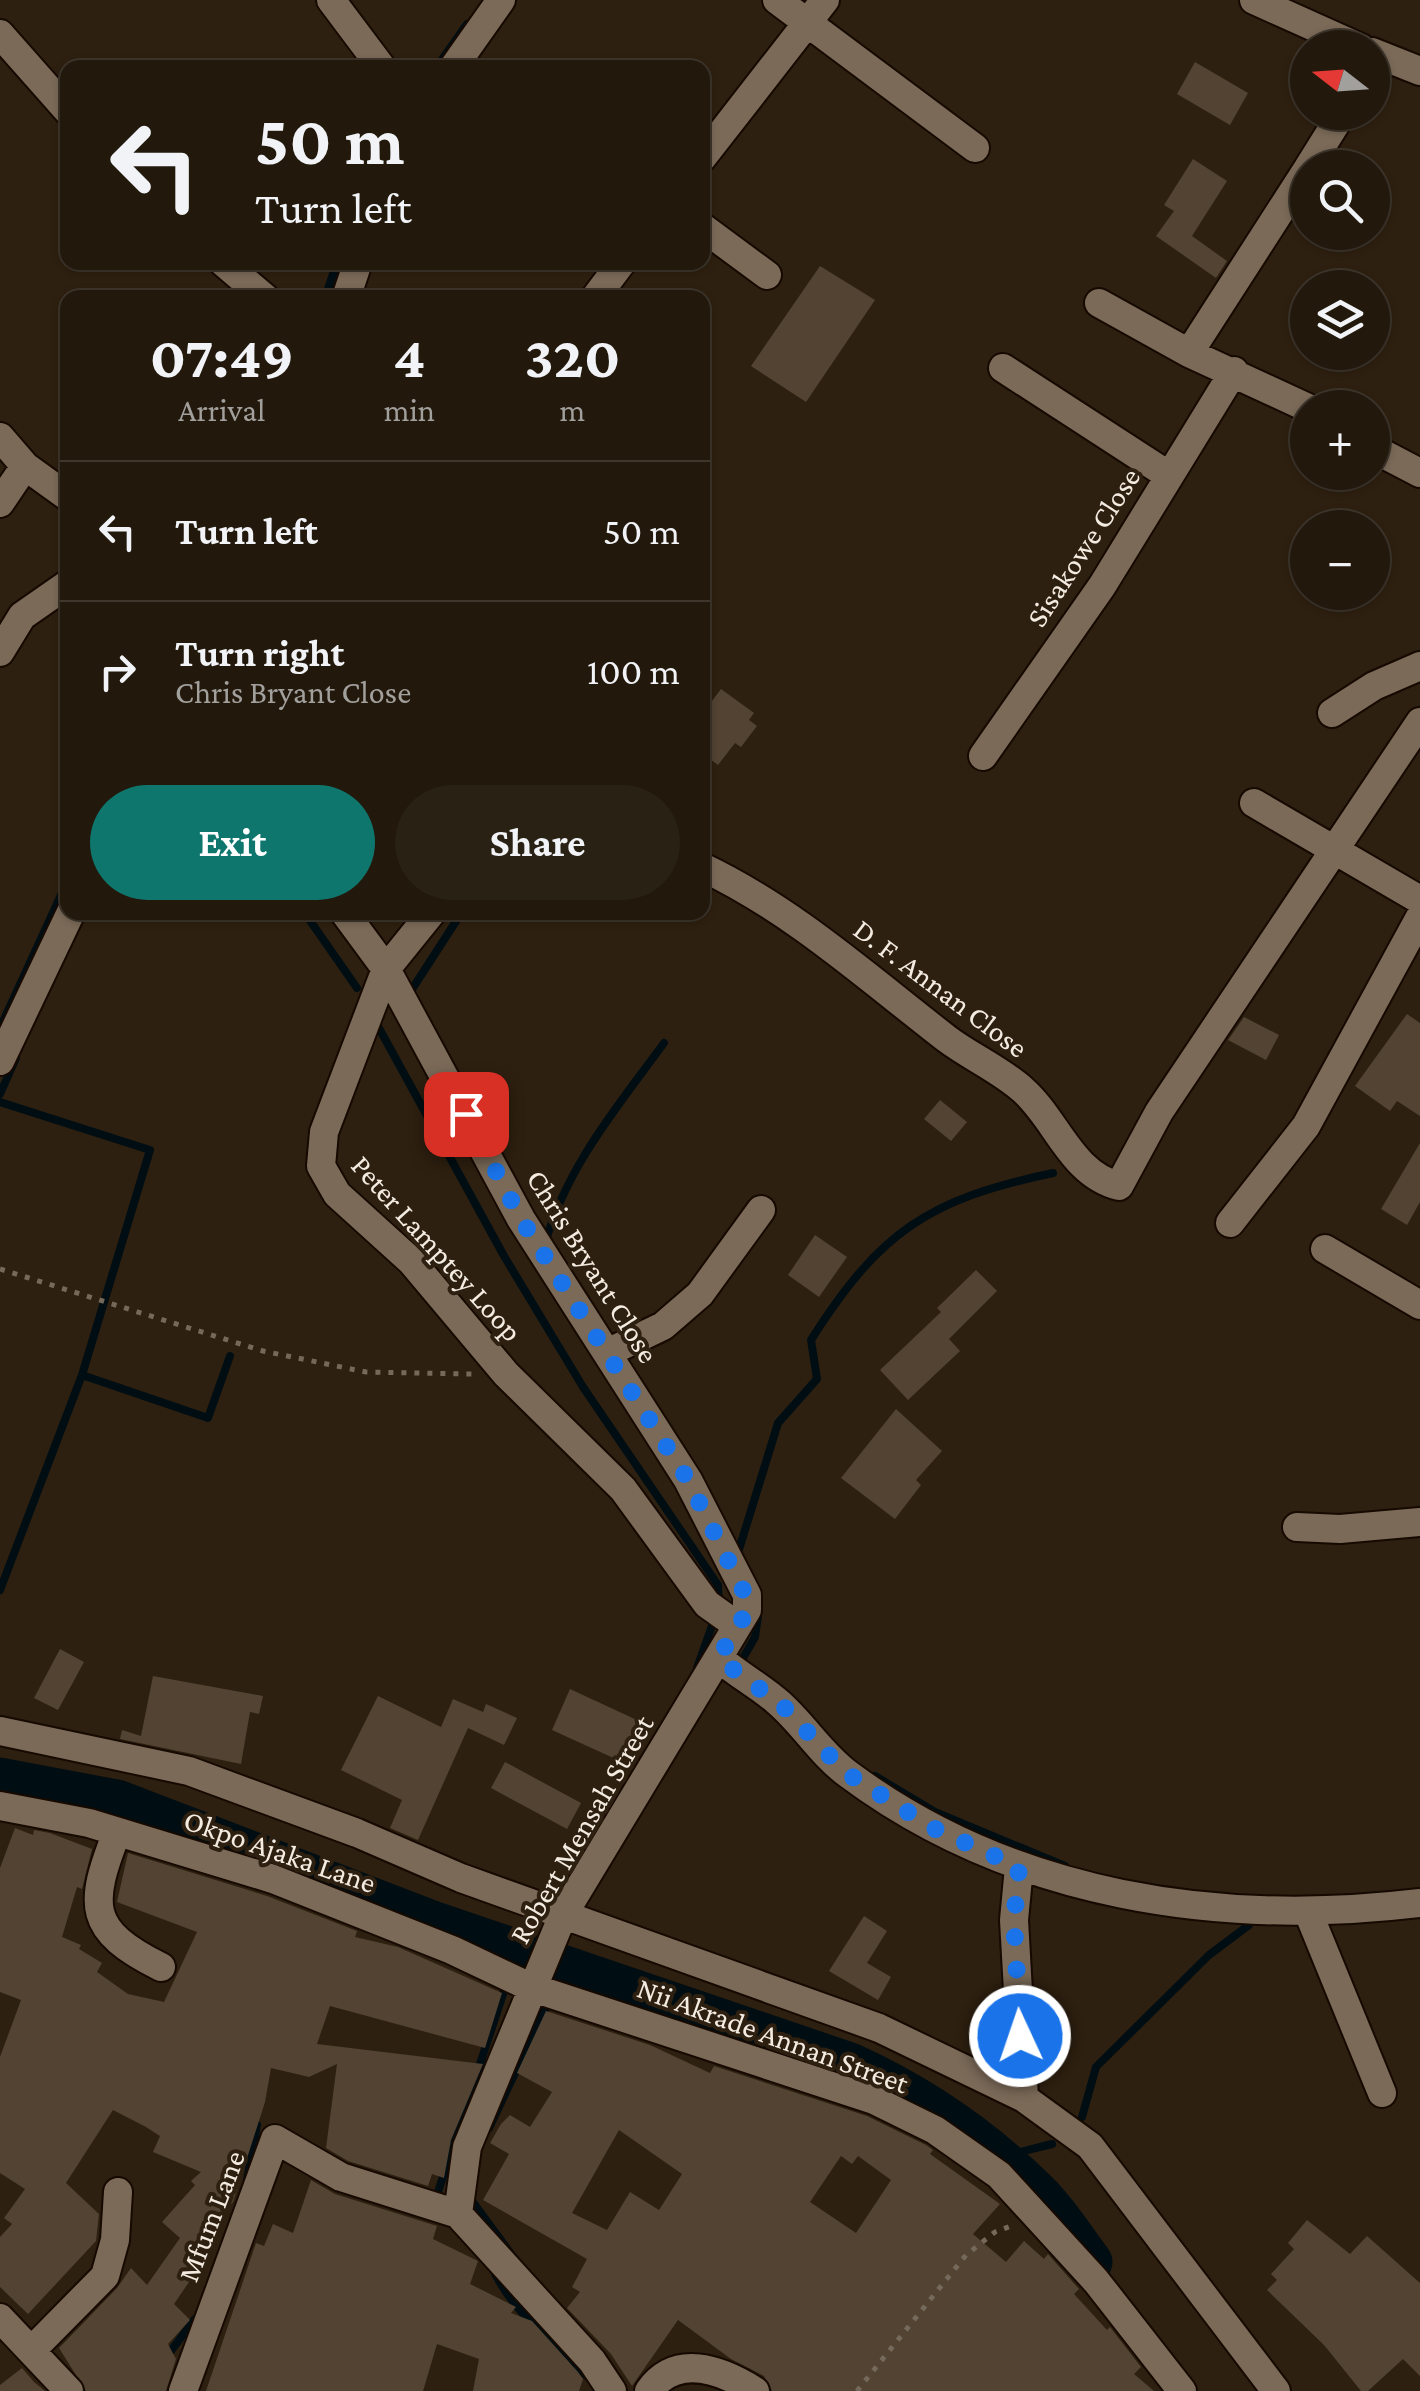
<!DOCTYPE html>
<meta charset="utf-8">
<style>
:root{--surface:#22180c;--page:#2a2115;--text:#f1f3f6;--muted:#a2a09d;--line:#3f372d;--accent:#0f766e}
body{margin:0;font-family:"Crimson Pro",serif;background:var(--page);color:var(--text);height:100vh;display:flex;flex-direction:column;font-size:38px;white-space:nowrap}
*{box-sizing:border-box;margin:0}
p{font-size:32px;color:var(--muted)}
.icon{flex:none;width:55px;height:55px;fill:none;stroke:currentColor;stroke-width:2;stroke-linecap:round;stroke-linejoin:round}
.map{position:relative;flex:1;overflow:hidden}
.drawer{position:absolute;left:60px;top:290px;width:650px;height:630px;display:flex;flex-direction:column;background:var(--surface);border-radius:20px;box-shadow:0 2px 8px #0004,0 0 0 2px var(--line)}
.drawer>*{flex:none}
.hud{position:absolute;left:60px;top:60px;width:650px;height:210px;border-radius:20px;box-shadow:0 2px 8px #0004,0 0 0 2px var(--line);background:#22180c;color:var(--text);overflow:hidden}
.needle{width:65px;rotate:287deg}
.controls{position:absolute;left:1290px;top:30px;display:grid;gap:20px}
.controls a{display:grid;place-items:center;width:100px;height:100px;border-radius:50%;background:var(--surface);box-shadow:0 2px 8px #0004,0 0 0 2px var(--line);font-size:50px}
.pin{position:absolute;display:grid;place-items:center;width:85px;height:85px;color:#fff;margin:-42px;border-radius:20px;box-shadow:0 5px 15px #0006}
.me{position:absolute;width:110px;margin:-55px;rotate:357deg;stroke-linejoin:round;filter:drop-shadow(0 0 8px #0008)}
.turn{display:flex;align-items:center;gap:35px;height:210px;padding:0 30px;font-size:45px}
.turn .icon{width:130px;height:130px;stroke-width:2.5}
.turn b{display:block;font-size:70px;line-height:85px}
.eta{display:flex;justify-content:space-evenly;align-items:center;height:170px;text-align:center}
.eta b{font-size:60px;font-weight:700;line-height:70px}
.cta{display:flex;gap:20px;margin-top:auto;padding:20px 30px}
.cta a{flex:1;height:115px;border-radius:60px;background:var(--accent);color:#fff;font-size:40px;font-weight:700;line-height:115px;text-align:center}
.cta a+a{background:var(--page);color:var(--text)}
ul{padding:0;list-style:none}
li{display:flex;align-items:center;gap:30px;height:140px;padding:0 30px;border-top:2px solid var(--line)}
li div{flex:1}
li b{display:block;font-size:38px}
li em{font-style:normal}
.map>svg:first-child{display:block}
</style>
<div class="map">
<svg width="1420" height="2391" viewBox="0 0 1420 2391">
<rect width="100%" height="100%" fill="#2e2010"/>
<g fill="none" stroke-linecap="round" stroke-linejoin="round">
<path stroke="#000e13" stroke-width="8" d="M436,68L467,24
M325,298L337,262
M304,912L357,988
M407,997L462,912
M374,1019L504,1256L583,1387L718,1585L719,1606L697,1668
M0,1028L68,880
M0,1094L16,1058
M0,1102L150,1150L82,1375
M545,1244C566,1167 618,1106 664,1043
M737,1556L778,1423L817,1379L811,1340C880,1231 929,1199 1053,1173
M0,1590L82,1375L208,1418L230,1356
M739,1665L755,1637L759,1609
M875,1776L935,1812L1065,1866
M478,1939L493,1958
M1082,2117L1096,2067L1209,1955L1249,1925
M489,2128L549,2001
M996,2158L1052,2144
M247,2180L257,2125
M469,2197L517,2262
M435,2201L507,1982
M492,2267C509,2308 556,2347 590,2379
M167,2356L195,2319"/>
<path stroke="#000e13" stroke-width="45" d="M0,1780L117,1802L432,1923L850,2065C918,2096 983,2140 1037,2194C1057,2213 1073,2240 1090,2262"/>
</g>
<path fill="#524332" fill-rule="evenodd" d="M1195,62L1248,93L1230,125L1177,94Z
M1193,159L1227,181L1192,236L1227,261L1216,278L1156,236L1174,211L1164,205Z
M820,266L875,300L806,402L751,366Z
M721,689L754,713L749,720L757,726L741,747L735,743L718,765L702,753V714Z
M1407,1014L1420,1023V1116L1397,1101L1390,1111L1355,1086Z
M1244,1017L1279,1035L1266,1060L1228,1040Z
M940,1100L967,1122L951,1141L924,1119Z
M1420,1143V1202L1407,1225L1381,1209Z
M815,1235L847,1257L819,1297L788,1275Z
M976,1270L997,1291L949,1339L960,1351L908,1400L880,1370L941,1312L937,1308Z
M896,1409L942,1451L916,1480L921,1485L895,1519L841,1478Z
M60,1649L84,1662L58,1710L34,1698Z
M153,1676L263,1696L259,1714L250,1712L241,1764L120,1739L122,1730L141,1736Z
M570,1689L639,1721L620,1761L552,1730Z
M378,1696L441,1727L453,1699L483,1712L486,1704L517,1718L504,1745L468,1728L418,1840L390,1828L402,1800L341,1770Z
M505,1762L581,1803L567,1829L491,1788Z
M15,1828L33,1835L34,1830L50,1833L92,1849L82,1889L77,1887L62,1937L81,1945L79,1949L102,1963L97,1972L128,1994L164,2002L197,1932L117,1902L128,1853L267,1896L357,1931L355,1937L398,1947L502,1993L485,2048L330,2006L317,2044L483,2064L451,2140L444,2178L432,2174L428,2186L348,2161L326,2148L337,2064L309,2077L271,2068L265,2102L233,2202L200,2239L215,2244L174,2304L190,2320L168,2344L176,2359L166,2391H86L59,2348L117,2288L131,2268L147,2285L180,2238L162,2222L195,2185L191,2181L201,2172L153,2152L160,2136L146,2127L113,2110L66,2183L99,2214L96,2241L28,2314L0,2287V2237L12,2224L4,2218L25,2189L0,2173V2057L21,2000L0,1992V1868Z
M864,1916L887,1931L867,1963L891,1977L878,2000L829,1971Z
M546,2011L650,2045L710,2073L714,2066L867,2116L926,2145L933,2150L930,2154L1000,2204L973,2234L1006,2262L1024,2241L1044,2259L1048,2254L1079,2289L1074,2294L1107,2330L1110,2327L1141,2367L1134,2374L1154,2391H772L764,2376L731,2359L678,2320L632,2386L611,2354L567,2308L580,2292L572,2287L587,2259L483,2200L509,2154L490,2143L501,2124L510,2115L530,2127L552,2092L517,2073ZM619,2130L682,2174L659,2210L630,2192L607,2230L572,2213ZM841,2156L852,2164L858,2156L891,2180L856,2233L810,2202Z
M311,2180L335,2194L437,2226L433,2239L478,2261L470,2284L516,2307L511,2313L532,2321L578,2372L583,2379L579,2391H473L479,2359L437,2344L423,2391H206L256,2243L264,2246L273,2224L293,2233Z
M1307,2220L1350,2254L1367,2236L1420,2283V2376L1403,2359L1368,2391H1361L1324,2345L1267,2290L1277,2280L1271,2274L1294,2249L1288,2243Z
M22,2368L34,2382L45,2391H0V2385Z"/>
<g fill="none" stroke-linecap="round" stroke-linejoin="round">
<g stroke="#160900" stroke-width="32">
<path id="minor" d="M331,0L382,68
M777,0L975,148
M1254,0L1361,48
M0,34L68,111
M1372,52L1420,71
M453,68L501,0
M702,158L825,0
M1308,168L1343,112
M702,227L767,275
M223,262L265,298
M346,298L358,262
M595,298L622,262
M1099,303L1189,353L1308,408
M1189,353L1308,168
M1003,368L1168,475
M0,437L25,466L68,497
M1372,448L1420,473
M0,503L25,466
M0,652L22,616L68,584
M1332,713L1374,686L1420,666
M983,756L1102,586L1234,371
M1254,803L1420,900
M702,867C793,910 868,978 947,1039C971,1057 1001,1070 1023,1090C1057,1120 1071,1174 1119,1186L1159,1112L1420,722
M344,912L386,969L521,1219L688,1480L747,1595V1610L563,1915L467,2147L458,2214L592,2361L612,2391
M432,912L386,969L324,1132L321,1166L337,1194L411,1261L506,1374L623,1489L707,1604L735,1624
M0,1061L71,912
M1230,1223L1306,1126L1420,917
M1325,1249L1420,1305
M607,1353L663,1326L700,1294L761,1210
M1297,1527L1340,1529L1420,1522
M719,1658C738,1675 760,1686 779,1703C804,1725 821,1754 848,1774C1013,1897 1220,1927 1420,1903
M0,1731L189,1771L357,1833L461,1878L879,2028L1024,2098L1090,2146L1276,2391
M0,1806L89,1823L273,1879L452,1950L530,1987L874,2100L935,2130L999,2175L1096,2281L1182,2391
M117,1832C88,1906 87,1930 161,1967
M1019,1867L1014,1920L1024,2098
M1308,1912L1382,2093
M0,2318L69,2391
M32,2350L105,2276L115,2240L118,2192
M183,2391L275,2139L341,2177L458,2214
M649,2391C676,2353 720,2369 755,2391"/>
</g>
<path stroke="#75695b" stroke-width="5" stroke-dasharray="5 8" stroke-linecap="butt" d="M0,1269L263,1351L366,1372L473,1374
M857,2391L966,2255L995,2232L1014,2225"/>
<use href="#minor" stroke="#7b6a58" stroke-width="28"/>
</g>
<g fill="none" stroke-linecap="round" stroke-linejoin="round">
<path stroke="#1a73e8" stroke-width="18" stroke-dasharray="0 32.4" d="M466,1114L521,1219L688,1480L746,1596L748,1610L718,1658L783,1706L845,1772L933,1828L1019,1867L1014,1920L1020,2036"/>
</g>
<g text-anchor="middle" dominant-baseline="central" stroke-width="8" stroke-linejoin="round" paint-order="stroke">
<g font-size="30" fill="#f4ebe1" stroke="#2e2010">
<text transform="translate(1083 547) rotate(-57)">Sisakowe Close</text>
<text transform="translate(941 988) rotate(37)">D. F. Annan Close</text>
<text transform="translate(437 1248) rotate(48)">Peter Lamptey Loop</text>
<text transform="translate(593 1266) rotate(58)">Chris Bryant Close</text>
<text transform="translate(581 1829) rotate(-60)">Robert Mensah Street</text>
<text transform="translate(280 1851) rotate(19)">Okpo Ajaka Lane</text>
<text transform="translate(773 2035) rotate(20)">Nii Akrade Annan Street</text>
<text transform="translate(211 2216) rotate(-69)">Mfum Lane</text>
</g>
</g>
</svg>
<div class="controls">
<a><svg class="needle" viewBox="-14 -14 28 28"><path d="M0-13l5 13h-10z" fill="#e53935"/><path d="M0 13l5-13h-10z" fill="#a2a09d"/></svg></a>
<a><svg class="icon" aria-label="search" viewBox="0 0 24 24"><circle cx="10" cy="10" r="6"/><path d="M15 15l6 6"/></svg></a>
<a><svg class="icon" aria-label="layers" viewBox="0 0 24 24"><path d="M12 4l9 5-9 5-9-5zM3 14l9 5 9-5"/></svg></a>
<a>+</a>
<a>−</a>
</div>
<div class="pin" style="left:466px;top:1114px;background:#d93025"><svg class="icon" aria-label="arrive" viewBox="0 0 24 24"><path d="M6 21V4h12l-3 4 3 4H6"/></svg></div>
<svg class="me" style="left:1020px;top:2036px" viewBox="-20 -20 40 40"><circle r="17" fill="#1a73e8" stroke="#fff" stroke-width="3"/><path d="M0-11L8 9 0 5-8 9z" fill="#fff"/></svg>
<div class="hud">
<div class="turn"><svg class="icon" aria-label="left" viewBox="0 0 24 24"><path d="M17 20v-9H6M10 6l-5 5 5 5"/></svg><div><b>50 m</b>Turn left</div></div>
</div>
<section class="drawer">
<div class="eta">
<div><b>07:49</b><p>Arrival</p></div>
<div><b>4</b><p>min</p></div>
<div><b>320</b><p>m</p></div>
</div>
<ul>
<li><svg class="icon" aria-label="left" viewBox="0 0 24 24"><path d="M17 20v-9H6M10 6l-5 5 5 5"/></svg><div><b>Turn left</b></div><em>50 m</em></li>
<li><svg class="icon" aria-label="right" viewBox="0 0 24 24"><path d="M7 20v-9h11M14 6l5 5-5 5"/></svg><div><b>Turn right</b><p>Chris Bryant Close</p></div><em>100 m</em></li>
</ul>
<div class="cta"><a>Exit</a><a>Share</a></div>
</section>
</div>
